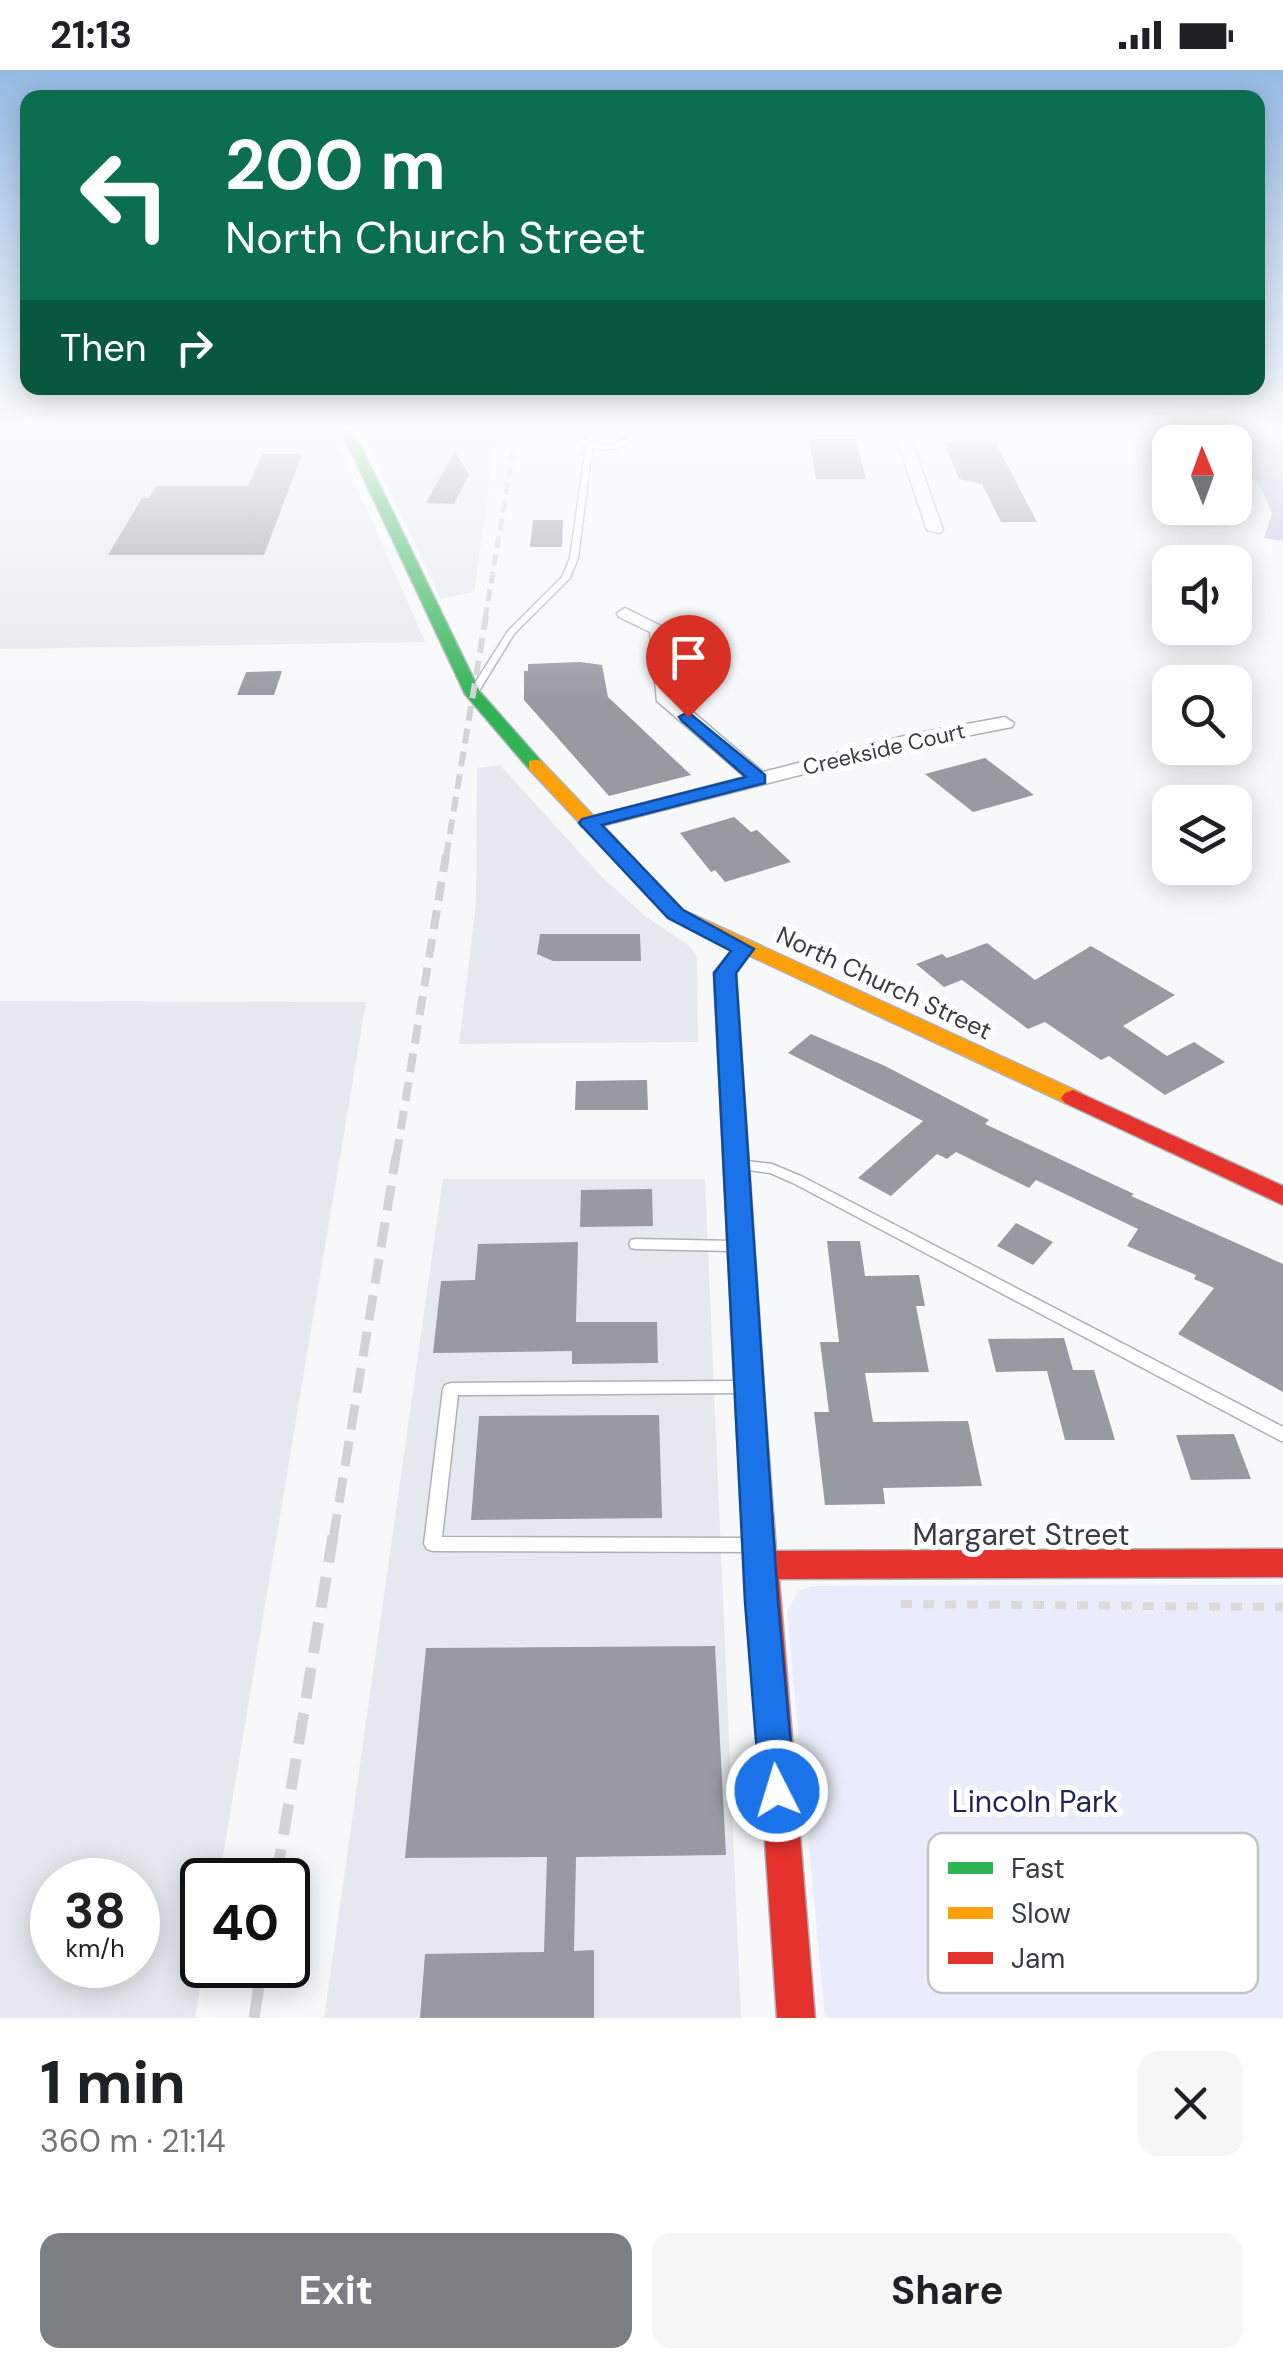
<!DOCTYPE html>
<meta charset="utf-8">
<style>
:root{--surface:#fff;--page:#f6f6f6;--text:#202124;--muted:#757577;--accent:#7c7e84}
body{margin:0;font-family:"DM Sans",sans-serif;background:var(--page);color:var(--text);height:100vh;display:flex;flex-direction:column;font-size:38px;white-space:nowrap}
*{box-sizing:border-box;margin:0}
p{font-size:32px;color:var(--muted)}
.icon{flex:none;width:55px;height:55px;fill:none;stroke:currentColor;stroke-width:2;stroke-linecap:round;stroke-linejoin:round}
.map{position:relative;height:1948px;overflow:hidden}
.details{display:flex;flex-direction:column;background:var(--surface);flex:1}
.details>*{flex:none}
.banner{position:absolute;left:20px;top:20px;width:1245px;height:305px;border-radius:20px;box-shadow:0 5px 25px #0003;background:#0b6e4f;color:#fff;overflow:hidden}
.needle{width:65px;rotate:359deg}
.buttons{position:absolute;left:1152px;top:355px;display:grid;gap:20px}
.buttons a{display:grid;place-items:center;width:100px;height:100px;border-radius:20px;background:var(--surface);box-shadow:0 5px 25px #0003;font-size:50px}
.speed{position:absolute;left:30px;top:1788px;display:flex;gap:20px;font-size:50px;font-weight:700;text-align:center}
.speed>*{display:grid;place-content:center;width:130px;height:130px;border-radius:50%;background:var(--surface);box-shadow:0 5px 25px #0003;line-height:1}
.speed small{font-size:25px;font-weight:400}
.speed .limit{border:5px solid #111;border-radius:15px;background:#fff;color:#111}
.pin{position:absolute;display:grid;place-items:center;width:85px;height:85px;color:#fff;margin:-102px -42px;border-radius:50% 50% 50% 0;rotate:-45deg;box-shadow:0 0 10px #0007}
.pin .icon{rotate:45deg}
.me{position:absolute;width:110px;margin:-55px;rotate:355deg;stroke-linejoin:round;filter:drop-shadow(0 0 8px #0008)}
.turn{display:flex;align-items:center;gap:35px;height:210px;padding:0 40px;font-size:45px}
.turn .icon{width:130px;height:130px;stroke-width:2.5}
.turn b{display:block;font-size:70px;line-height:85px}
.then{display:flex;align-items:center;height:95px;padding:0 40px;background:#0003;gap:20px;font-size:38px}
.round{display:grid;place-items:center;flex:none;width:105px;height:105px;border-radius:20px;background:var(--page)}
.head{display:flex;align-items:center;justify-content:space-between;height:170px;padding:0 40px}
h1{font-size:60px;font-weight:700;line-height:75px}
.action{display:flex;gap:20px;margin-top:auto;padding:20px 40px}
.action a{flex:1;height:115px;border-radius:20px;background:var(--accent);color:#fff;font-size:40px;font-weight:700;line-height:115px;text-align:center}
.action a+a{background:var(--page);color:var(--text)}
.status{display:flex;justify-content:space-between;align-items:center;height:70px;padding:0 50px;background:var(--surface);direction:ltr}
.status svg{height:28px;fill:currentColor}
.map>svg:first-child{display:block}
</style>
<div class="status"><b>21:13</b><svg viewBox="0 0 49 12"><path d="M0 12V9h3v3zM5 12V6h3v6zM10 12V3h3v9zM15 12V0h3v12zM26 1h20v11H26zM47 4h2v5h-2z"/></svg></div>
<div class="map">
<svg width="1283" height="1948" viewBox="0 0 1283 1948">
<rect width="100%" height="100%" fill="#f7f8fa"/>
<path fill="#e6e8ef" fill-rule="evenodd" d="M0,358H331L425,572L0,579Z
M497,360L474,522L441,529L365,368L383,362Z
M500,695L602,807L645,846L691,877L697,888L698,972L459,974L476,835L477,698Z
M0,931L366,932L219,1810H202L204,1895L195,1948H0ZM138,1810V1895H52V1810Z
M443,1109H705L741,1948H324Z"/>
<path fill="#e9edfb" d="M1283,1515V1948H825L787,1541L798,1521L812,1516Z"/>
<path fill="#bcc3e1" d="M1283,368V471L1264,468L1272,443L1261,418L1246,402L1253,394L1246,388L1241,370Z"/>
<g fill="none" stroke-linecap="round" stroke-linejoin="round">
<path stroke="#bcc3e1" stroke-width="5" d="M1250,358L1283,387"/>
</g>
<path fill="#989aa2" d="M809,369H856L866,409H816Z
M944,373H996L1037,452H1001L982,414L959,409Z
M455,381L469,405L454,434L426,433Z
M262,384H302L264,485H108L142,428H149L156,416H248Z
M533,450H563L562,477H530Z
M580,592L602,595L608,627L691,705L609,726L524,630V601H528V594Z
M282,601L274,625H237L246,602Z
M985,688L1034,725L973,742L925,704Z
M734,747L751,762L757,760L791,792L725,812L715,800L711,802L680,763Z
M540,864H640L641,891H553L537,884Z
M987,873L1035,910L1091,876L1175,925L1123,956L1167,986L1194,972L1225,992L1165,1025L1109,986L1101,990L1045,952L1028,959L962,910L944,917L916,894L942,884L947,888Z
M811,964L885,996L989,1050L985,1054L1134,1124L1131,1126L1283,1194V1322L1178,1264L1214,1218L1194,1209L1196,1205L1127,1176L1138,1159L1036,1110L1029,1118L956,1082L947,1089L937,1084L891,1126L858,1108L923,1051L788,983Z
M647,1010L648,1040H575L576,1011Z
M652,1119L653,1156L580,1157L581,1120Z
M1016,1153L1053,1172L1033,1195L997,1176Z
M827,1171H860L865,1206L919,1205L925,1236H916L929,1302L865,1303L873,1352L968,1351L982,1416L883,1418L885,1434L825,1435L814,1342H829L820,1272H839Z
M578,1172L576,1252H657L658,1293L572,1294V1281L433,1283L441,1211L475,1210L478,1174Z
M1064,1268L1073,1300H1094L1115,1370H1065L1047,1301L996,1302L988,1269Z
M659,1345L662,1448L471,1450L479,1346Z
M1234,1364L1251,1409L1191,1410L1176,1365Z
M715,1576L726,1785L576,1787L574,1881L594,1880V1948H420L425,1884L544,1882L547,1787L405,1788L426,1578Z"/>
<g fill="none" stroke-linecap="round" stroke-linejoin="round">
<g stroke="#b0b1b5" stroke-width="3">
<path id="lane" d="M573,358H579L581,368C598,377 614,378 630,366L629,358H635L636,367C624,379 609,382 592,378L578,488L570,508L514,564L476,626H470L468,624L508,561L562,507L570,488L586,376L576,370Z
M739,1090L772,1094L803,1107L1283,1357V1372L793,1113L770,1103L734,1098L732,1095L734,1092Z
M636,1169L734,1171L739,1172L741,1176L739,1180L734,1181L636,1179L631,1178L629,1174L631,1170Z
M742,1311L748,1313L750,1317L748,1321L742,1323L458,1325L442,1467L750,1468L756,1470L759,1475L756,1480L750,1482L433,1481L427,1479L424,1474L443,1319L445,1315L451,1313Z"/>
</g>
<g stroke="#b0b1b5" stroke-width="3">
<path id="street" d="M893,358H907L943,460L940,463L927,460Z
M625,538L667,559L673,625L763,702L908,665L1005,647L1014,653L1012,657L909,677L589,759L582,757L579,753L582,749L745,707L657,631L650,562L619,547L617,543Z"/>
</g>
<g stroke="#b0b1b5" stroke-width="3">
<path id="fast" d="M340,358H352L480,622L541,691V699H529L465,624Z
M743,873L753,879L736,903L767,1363L762,1371L752,1375L742,1371L737,1363L714,903L736,875Z"/>
</g>
<g stroke="#b0b1b5" stroke-width="3">
<path id="slow" d="M535,690L541,691L683,840L1081,1023L1085,1028L1081,1033H1065L669,848L529,699V691Z"/>
</g>
<g stroke="#b0b1b5" stroke-width="3">
<path id="jam" d="M1073,1020L1283,1116V1135L1065,1033L1061,1028L1065,1023Z
M752,1351L762,1355L767,1363L776,1481L1283,1479V1507L779,1509L815,1948H777L737,1363L742,1355Z"/>
</g>
<path stroke="#dadadb" stroke-width="8" stroke-dasharray="11 11" stroke-linecap="butt" d="M901,1534L1283,1537"/>
<use href="#lane" fill="#fefefe" fill-rule="evenodd"/>
<use href="#street" fill="#fefefe" fill-rule="evenodd"/>
<use href="#fast" fill="#30b455" fill-rule="evenodd"/>
<use href="#slow" fill="#ff9f0a" fill-rule="evenodd"/>
<use href="#jam" fill="#e5322d" fill-rule="evenodd"/>
<path stroke="#d2d3d4" stroke-width="5" stroke-dasharray="12 6" stroke-linecap="butt" d="M485,549L517,358"/>
<path stroke="#d2d3d4" stroke-width="6" stroke-dasharray="15 8" stroke-linecap="butt" d="M446,787L486,546"/>
<path stroke="#d2d3d4" stroke-width="8" stroke-dasharray="19 10" stroke-linecap="butt" d="M396,1088L446,785"/>
<path stroke="#d2d3d4" stroke-width="9" stroke-dasharray="25 12" stroke-linecap="butt" d="M333,1469L396,1086"/>
<path stroke="#d2d3d4" stroke-width="11" stroke-dasharray="31 15" stroke-linecap="butt" d="M276,1810L333,1466
M254,1948L262,1895"/>
</g>
<linearGradient id="sky" x2="0" y2="1"><stop stop-color="#96bae5"/><stop offset="0.57" stop-color="#fbfcfd"/><stop offset="1" stop-color="#fbfcfd" stop-opacity="0"/></linearGradient>
<rect width="1283" height="631" fill="url(#sky)"/>
<path fill="#1a73e8" stroke="#114b97" stroke-width="2.5" d="M688,642L765,705V713L602,755L683,840L754,879L736,903L778,1532L795,1721L790,1733L777,1738L765,1733L760,1721L745,1532L714,903L731,881L668,848L579,753L582,749L746,707L682,651L679,647Z"/>
<g text-anchor="middle" dominant-baseline="central" stroke-width="10" stroke-linejoin="round" paint-order="stroke">
<g font-size="22" fill="#3a3c44" stroke="#fff">
<text transform="translate(884 679) rotate(-13)">Creekside Court</text>
</g>
<g font-size="25" fill="#3a3c44" stroke="#fff">
<text transform="translate(884 913) rotate(25)">North Church Street</text>
</g>
<g font-size="30" fill="#3a3c44" stroke="#fff">
<text x="1021" y="1464">Margaret Street</text>
</g>
<g font-size="30" fill="#1f2559" stroke="#fff">
<text x="1035" y="1731">Lincoln Park</text>
</g>
</g>
<rect x="928" y="1763" width="330" height="160" rx="15" fill="#fff" stroke="#c4c4c7" stroke-width="2.5"/>
<rect x="948" y="1792" width="45" height="12" fill="#30b455"/>
<rect x="948" y="1837" width="45" height="12" fill="#ff9f0a"/>
<rect x="948" y="1882" width="45" height="12" fill="#e5322d"/>
<g font-size="28" fill="#3a3c44">
<text x="1011" y="1808">Fast</text>
<text x="1011" y="1853">Slow</text>
<text x="1011" y="1898">Jam</text>
</g>
</svg>
<div class="buttons">
<a><svg class="needle" viewBox="-14 -14 28 28"><path d="M0-13l5 13h-10z" fill="#e53935"/><path d="M0 13l5-13h-10z" fill="#757577"/></svg></a>
<a><svg class="icon" aria-label="sound" viewBox="0 0 24 24"><path d="M4 9h4l5-4v14l-5-4H4zM17 9q2 3 0 6"/></svg></a>
<a><svg class="icon" aria-label="search" viewBox="0 0 24 24"><circle cx="10" cy="10" r="6"/><path d="M15 15l6 6"/></svg></a>
<a><svg class="icon" aria-label="layers" viewBox="0 0 24 24"><path d="M12 4l9 5-9 5-9-5zM3 14l9 5 9-5"/></svg></a>
</div>
<div class="speed"><div>38<small>km/h</small></div><div class="limit">40</div></div>
<div class="pin" style="left:688px;top:647px;background:#d93025"><svg class="icon" aria-label="arrive" viewBox="0 0 24 24"><path d="M6 21V4h12l-3 4 3 4H6"/></svg></div>
<svg class="me" style="left:777px;top:1721px" viewBox="-20 -20 40 40"><circle r="17" fill="#1a73e8" stroke="#fff" stroke-width="3"/><path d="M0-11L8 9 0 5-8 9z" fill="#fff"/></svg>
<div class="banner">
<div class="turn"><svg class="icon" aria-label="left" viewBox="0 0 24 24"><path d="M17 20v-9H6M10 6l-5 5 5 5"/></svg><div><b>200 m</b>North Church Street</div></div>
<div class="then">Then<svg class="icon" aria-label="right" viewBox="0 0 24 24"><path d="M7 20v-9h11M14 6l5 5-5 5"/></svg></div>
</div>
</div>
<section class="details">
<div class="head"><div><h1>1 min</h1><p>360 m · 21:14</p></div><a class="round"><svg class="icon" aria-label="close" viewBox="0 0 24 24"><path d="M6 6l12 12M18 6L6 18"/></svg></a></div>
<div class="action"><a>Exit</a><a>Share</a></div>
</section>
